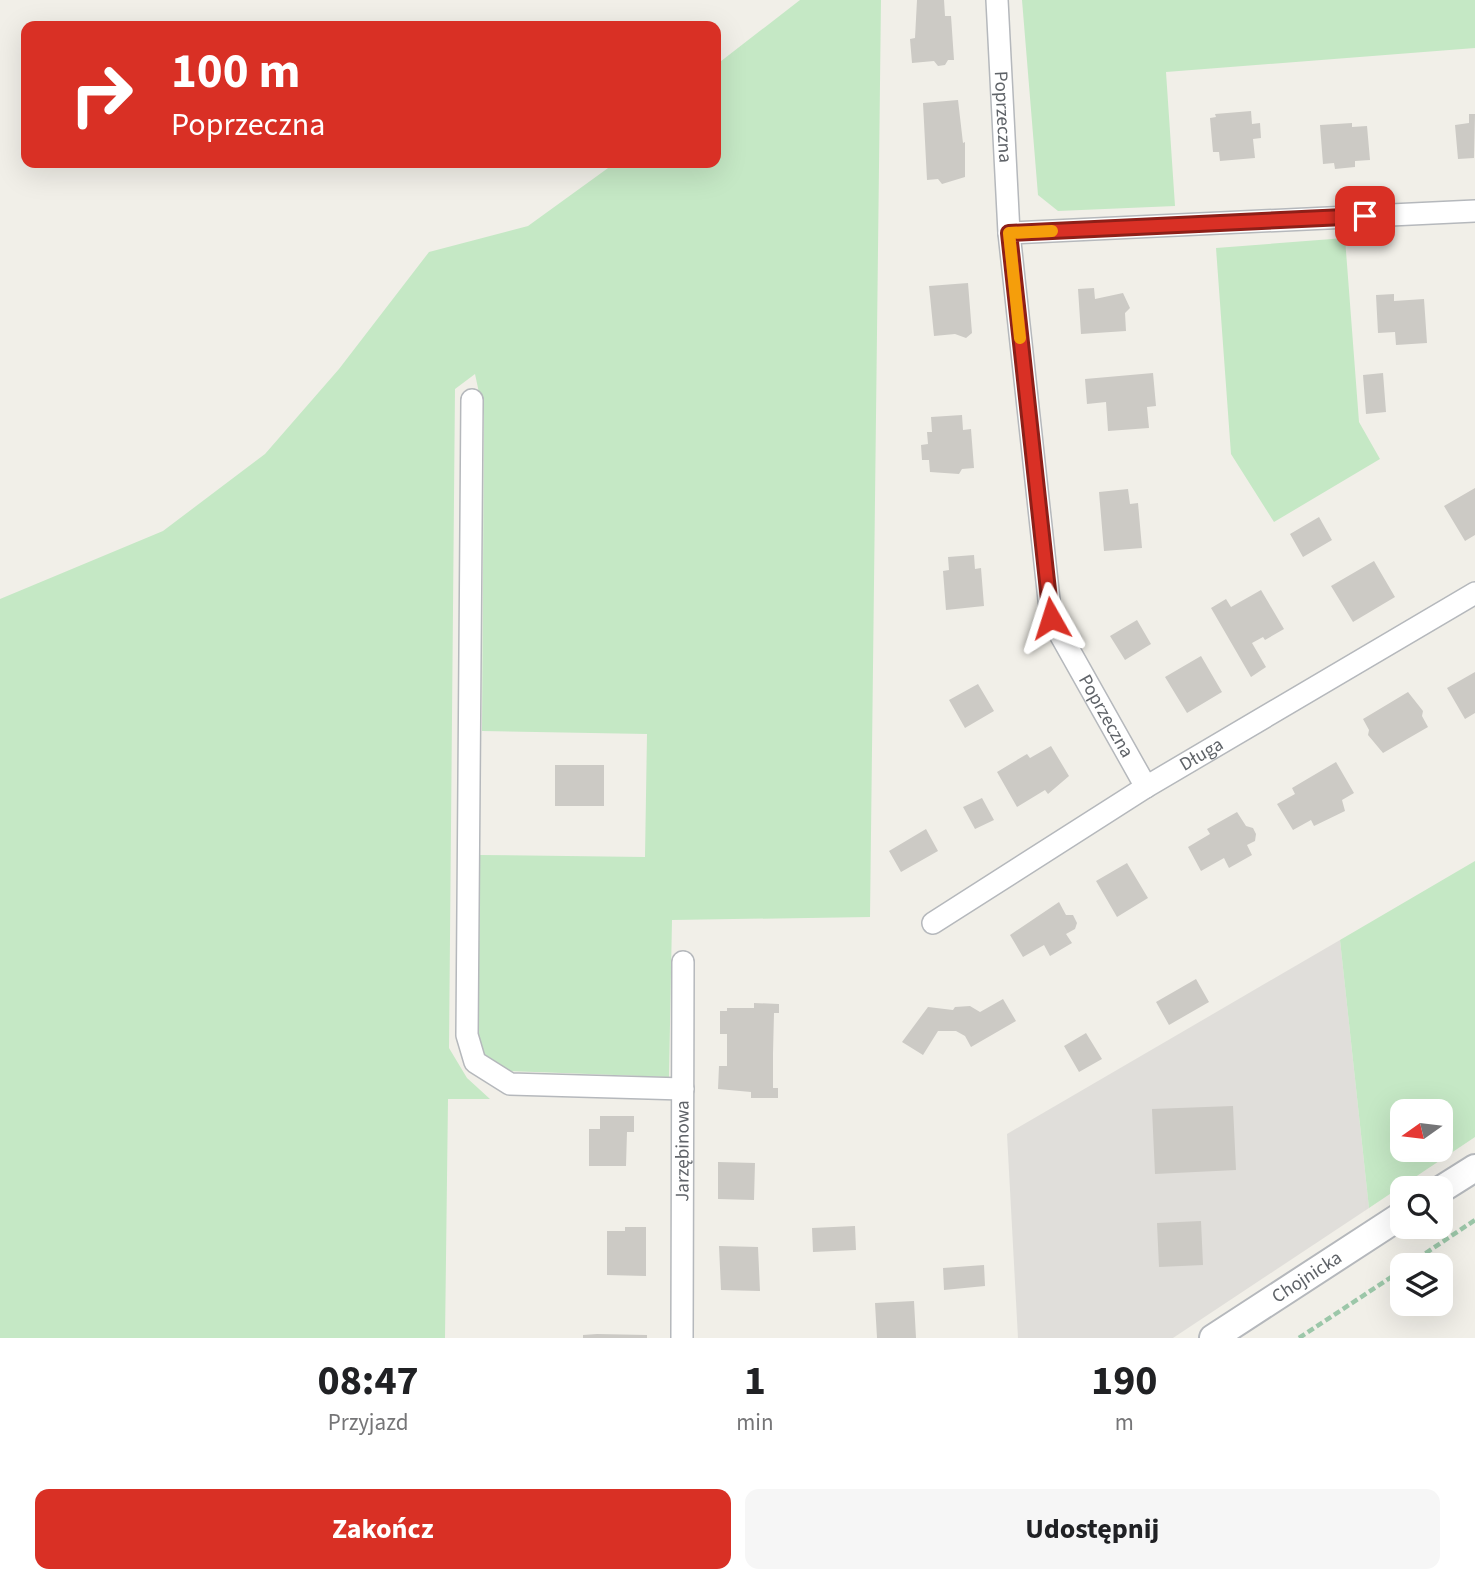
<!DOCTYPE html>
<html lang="pl">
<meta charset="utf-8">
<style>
:root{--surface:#fff;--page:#f6f6f6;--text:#202124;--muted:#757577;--accent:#d93025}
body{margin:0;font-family:"Source Sans 3",sans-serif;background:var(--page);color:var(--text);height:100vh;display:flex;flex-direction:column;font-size:26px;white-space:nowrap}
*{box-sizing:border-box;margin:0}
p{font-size:23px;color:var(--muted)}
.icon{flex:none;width:38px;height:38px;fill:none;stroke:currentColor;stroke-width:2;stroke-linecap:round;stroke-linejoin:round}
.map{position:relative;height:1338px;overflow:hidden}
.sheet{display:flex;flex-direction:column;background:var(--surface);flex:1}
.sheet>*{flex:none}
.hud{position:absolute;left:21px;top:21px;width:700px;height:147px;border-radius:14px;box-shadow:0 7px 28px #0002;background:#d93025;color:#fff;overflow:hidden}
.needle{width:46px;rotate:256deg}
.buttons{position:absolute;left:1390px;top:1099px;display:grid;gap:14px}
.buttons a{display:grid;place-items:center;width:63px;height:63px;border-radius:14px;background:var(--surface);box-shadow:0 7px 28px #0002;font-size:35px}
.pin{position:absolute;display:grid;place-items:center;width:60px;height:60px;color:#fff;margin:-30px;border-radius:14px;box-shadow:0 4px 10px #0006}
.me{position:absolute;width:77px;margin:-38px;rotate:354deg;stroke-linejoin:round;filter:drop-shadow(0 0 5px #0008)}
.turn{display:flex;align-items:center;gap:24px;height:147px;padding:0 35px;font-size:32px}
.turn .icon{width:91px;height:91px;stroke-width:2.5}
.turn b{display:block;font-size:49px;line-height:60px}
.eta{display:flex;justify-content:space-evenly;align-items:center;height:119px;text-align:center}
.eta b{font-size:42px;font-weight:700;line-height:49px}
.cta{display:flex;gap:14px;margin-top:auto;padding:14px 35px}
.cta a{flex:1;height:80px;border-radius:14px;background:var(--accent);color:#fff;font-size:28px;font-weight:700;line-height:80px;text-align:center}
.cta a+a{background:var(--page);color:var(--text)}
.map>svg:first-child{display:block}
</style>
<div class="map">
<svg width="1475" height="1338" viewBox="0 0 1475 1338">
<rect width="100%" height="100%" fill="#f1efe8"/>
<path fill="#e0deda" d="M1340,940L1369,1208L1173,1338H1018L1007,1134Z"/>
<path fill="#c5e8c5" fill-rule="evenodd" d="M800,0H881L870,917L672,920L669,1077L508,1071L484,1054L478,1035L480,855L645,857L647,734L482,731L484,416L475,374L455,389L449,1048L467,1078L490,1099H448L445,1338H0V599L163,531L265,454L339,369L429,252L528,226L615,163H716V65Z
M1022,0H1475V48L1166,72L1175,206L1058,211L1038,195Z
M1345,238L1359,422L1380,459L1274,522L1231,454L1216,248Z
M1475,861V1137L1369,1208L1340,940ZM1402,1111H1440V1150H1402Z"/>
<path fill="#cccac5" d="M917,0H944L945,16H951L954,60H948L945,65L938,66L934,61L912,63L910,39L915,38Z
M958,100L963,143L965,142V177L942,184L938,179L927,180L923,103Z
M1251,111L1252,124L1260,123L1261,138L1253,139L1255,158L1220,161L1219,152H1213L1210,118L1216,117L1215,114Z
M1469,114H1475L1474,158L1458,159L1455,125L1469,123Z
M1352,123V127L1367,126L1370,160L1355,161V167L1335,169L1334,163L1323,164L1320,125Z
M968,283L972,333L966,338L955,334L934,336L929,286Z
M1094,288L1095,299L1123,293L1130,308L1125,313L1126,331L1081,334L1078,289Z
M1394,294V301L1424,299L1427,343L1396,345L1395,332L1378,333L1376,295Z
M1153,373L1156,406L1147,407L1149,428L1108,431L1106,402L1087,404L1085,379Z
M1383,373L1386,412L1366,414L1363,375Z
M962,415L963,430L971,429L974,468L962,469L959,474L930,472L929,460H922L921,445L928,444L927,432H932L931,417Z
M1475,488V535L1465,541L1444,506Z
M1128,489L1130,504L1138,503L1142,548L1104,551L1099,492Z
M1319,517L1332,540L1303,557L1290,534Z
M974,555L975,569L981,568L984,606L946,610L943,571L949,570L948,557Z
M1374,561L1395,597L1353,622L1331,586Z
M1261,590L1284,629L1265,640L1263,637L1252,643L1266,667L1251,677L1211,608L1226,599L1231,607Z
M1137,620L1151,644L1125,660L1110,636Z
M1201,656L1222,692L1187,713L1165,677Z
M1475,672V713L1465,719L1447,688Z
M978,684L994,711L965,728L949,700Z
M1408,692L1423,711L1422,716L1428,727L1383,753L1368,735L1369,730L1363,719Z
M1051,746L1069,776L1048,794L1045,790L1017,807L997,772L1027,754L1030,758Z
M1336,762L1354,793L1342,800L1345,811L1314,826L1311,820L1293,830L1277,804L1295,794L1292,788Z
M555,765H604V806H555Z
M982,798L994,820L975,829L963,807Z
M1237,812L1246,826L1253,828L1256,834L1255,841L1247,845L1252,855L1229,868L1224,858L1201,871L1188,847L1210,834L1207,829Z
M926,829L938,851L901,872L889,851Z
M1127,863L1148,898L1117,917L1096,881Z
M1059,902L1066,915H1073L1077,923L1075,929L1066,934L1072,943L1050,956L1044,945L1023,957L1010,935Z
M1196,979L1209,1002L1169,1025L1156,1002Z
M1003,999L1016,1021L971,1047L965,1036L956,1031H938L923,1055L902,1042L928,1007L953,1010L955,1007L970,1006L980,1012Z
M754,1003L779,1004V1013H774L773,1054V1088H778V1098H751V1092L718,1089L719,1066H727V1034H720V1011H727V1008H754Z
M1086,1033L1102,1059L1079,1072L1064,1046Z
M1233,1106L1236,1170L1155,1174L1152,1109Z
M600,1116H634V1132H627L626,1166H589V1129H600Z
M718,1162L755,1163L754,1200L718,1199Z
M1201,1221L1203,1265L1159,1267L1157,1223Z
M855,1226L856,1250L813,1252L812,1228Z
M625,1227H646V1276L607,1275V1231H625Z
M719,1246L758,1247L760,1291L721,1290Z
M984,1265L985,1286L944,1290L943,1268Z
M914,1301L916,1338H877L875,1303Z
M597,1334L647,1335V1338H583V1335Z"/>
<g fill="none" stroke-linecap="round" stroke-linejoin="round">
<g stroke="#b5b8bc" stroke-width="24">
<g id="minor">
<path id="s1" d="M997,0L1009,233L1051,618L1146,787"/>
<path d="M1009,233L1475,211"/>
<path d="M472,400L467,1035L475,1062L510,1084L683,1089"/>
<path id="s2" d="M933,923L1146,787L1475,593"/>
<path id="s3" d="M682,1338L683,962"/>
</g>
</g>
<g stroke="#b5b8bc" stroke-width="30">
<g id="tertiary">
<path d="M1440,1190L1475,1168"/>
<path id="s4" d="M1213,1338L1402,1215"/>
</g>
</g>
<path stroke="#9cc7a9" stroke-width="4.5" stroke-dasharray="7 3.5" stroke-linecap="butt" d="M1408,1265L1475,1220
M1299,1338L1402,1270"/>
<use href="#minor" stroke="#fff" stroke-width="21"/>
<use href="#tertiary" stroke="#fff" stroke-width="26"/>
</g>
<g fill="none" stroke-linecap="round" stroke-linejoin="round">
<g stroke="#8d1f18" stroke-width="18">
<path id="route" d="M1051,618L1009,233L1365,216"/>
</g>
<use href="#route" stroke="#d93025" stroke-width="12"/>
<path stroke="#f59e0b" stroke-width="12" d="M1020,338L1009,233L1052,231"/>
</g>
<g text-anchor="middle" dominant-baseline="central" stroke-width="5" stroke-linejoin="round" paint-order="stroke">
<g font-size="19" fill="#5f6368" stroke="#fff">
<text stroke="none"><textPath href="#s1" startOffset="117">Poprzeczna</textPath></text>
<text stroke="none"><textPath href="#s1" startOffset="733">Poprzeczna</textPath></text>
<text stroke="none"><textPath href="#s2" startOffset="317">Długa</textPath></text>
<text stroke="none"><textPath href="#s3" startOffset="187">Jarzębinowa</textPath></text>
<text stroke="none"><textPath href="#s4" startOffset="112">Chojnicka</textPath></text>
</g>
</g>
</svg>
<div class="buttons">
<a><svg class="needle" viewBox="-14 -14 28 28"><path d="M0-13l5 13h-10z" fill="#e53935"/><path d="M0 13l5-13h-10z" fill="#757577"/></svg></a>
<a><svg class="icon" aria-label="search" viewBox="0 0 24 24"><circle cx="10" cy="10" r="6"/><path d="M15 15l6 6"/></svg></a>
<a><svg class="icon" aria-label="layers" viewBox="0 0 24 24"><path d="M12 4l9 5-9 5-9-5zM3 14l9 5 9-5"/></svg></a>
</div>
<div class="pin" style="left:1365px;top:216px;background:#d93025"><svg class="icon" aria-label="arrive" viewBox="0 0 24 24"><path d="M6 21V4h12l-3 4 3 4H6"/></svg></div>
<svg class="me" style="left:1051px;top:618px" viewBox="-20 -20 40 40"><path d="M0-17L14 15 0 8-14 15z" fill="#d93025" stroke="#fff" stroke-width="4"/></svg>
<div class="hud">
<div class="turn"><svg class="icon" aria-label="right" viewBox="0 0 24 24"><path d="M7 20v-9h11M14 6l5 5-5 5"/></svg><div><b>100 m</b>Poprzeczna</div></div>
</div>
</div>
<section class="sheet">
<div class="eta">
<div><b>08:47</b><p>Przyjazd</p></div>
<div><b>1</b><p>min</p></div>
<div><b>190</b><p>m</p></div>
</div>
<div class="cta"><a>Zakończ</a><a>Udostępnij</a></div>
</section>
